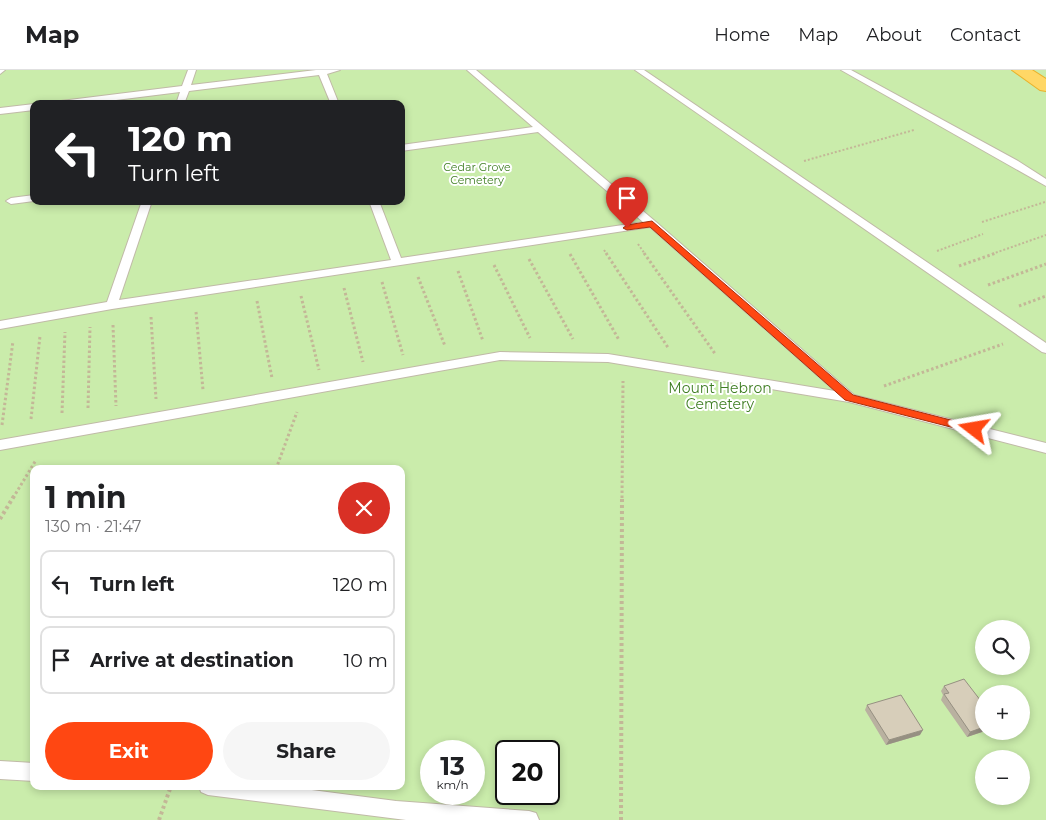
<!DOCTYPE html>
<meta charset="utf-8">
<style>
:root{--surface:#fff;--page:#f6f6f6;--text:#202124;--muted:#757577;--line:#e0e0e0;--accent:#ff4712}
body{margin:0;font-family:Montserrat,sans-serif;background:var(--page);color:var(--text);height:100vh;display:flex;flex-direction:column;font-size:19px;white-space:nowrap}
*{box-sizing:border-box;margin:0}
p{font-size:16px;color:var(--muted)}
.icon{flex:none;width:28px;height:28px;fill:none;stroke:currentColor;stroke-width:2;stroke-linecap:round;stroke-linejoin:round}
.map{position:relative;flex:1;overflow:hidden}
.drawer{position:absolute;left:30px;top:395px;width:375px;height:325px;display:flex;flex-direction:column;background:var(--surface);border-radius:10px;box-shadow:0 2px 8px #0003}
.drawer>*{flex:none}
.banner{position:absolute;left:30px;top:30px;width:375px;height:105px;border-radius:10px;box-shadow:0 2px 8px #0003;background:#202124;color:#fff;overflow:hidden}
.fabs{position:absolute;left:975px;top:550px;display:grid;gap:10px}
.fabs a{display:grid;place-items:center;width:55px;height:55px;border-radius:50%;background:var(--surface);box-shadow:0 2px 8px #0003;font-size:25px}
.speed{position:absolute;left:420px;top:670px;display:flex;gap:10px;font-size:25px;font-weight:700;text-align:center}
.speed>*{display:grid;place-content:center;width:65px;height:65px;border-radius:50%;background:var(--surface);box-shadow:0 2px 8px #0003;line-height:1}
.speed small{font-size:12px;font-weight:400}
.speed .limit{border:2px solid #111;border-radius:8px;background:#fff;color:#111}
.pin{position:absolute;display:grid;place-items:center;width:42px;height:42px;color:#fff;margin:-51px -21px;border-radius:50% 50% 50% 0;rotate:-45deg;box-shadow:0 0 5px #0007}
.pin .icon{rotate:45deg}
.me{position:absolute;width:55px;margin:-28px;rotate:284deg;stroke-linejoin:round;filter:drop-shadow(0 0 4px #0008)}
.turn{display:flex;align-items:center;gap:18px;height:105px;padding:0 15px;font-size:22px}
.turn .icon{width:65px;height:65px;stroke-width:2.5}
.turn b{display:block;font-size:35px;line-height:42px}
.round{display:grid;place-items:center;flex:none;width:52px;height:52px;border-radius:26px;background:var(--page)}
.head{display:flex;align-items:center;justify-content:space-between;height:85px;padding:0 15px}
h1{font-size:30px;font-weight:700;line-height:38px}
.cta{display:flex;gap:10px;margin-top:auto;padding:10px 15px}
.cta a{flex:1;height:58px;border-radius:30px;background:var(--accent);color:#fff;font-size:20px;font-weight:700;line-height:58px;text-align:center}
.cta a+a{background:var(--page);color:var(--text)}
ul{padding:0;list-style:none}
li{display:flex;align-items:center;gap:15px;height:68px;margin:0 10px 8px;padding:0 5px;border:2px solid var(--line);border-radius:10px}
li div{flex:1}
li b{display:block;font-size:19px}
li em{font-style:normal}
header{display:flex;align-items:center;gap:30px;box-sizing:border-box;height:70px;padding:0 25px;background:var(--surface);border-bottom:1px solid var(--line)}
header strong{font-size:24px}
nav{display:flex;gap:28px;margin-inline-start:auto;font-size:18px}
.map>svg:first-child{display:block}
</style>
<header>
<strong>Map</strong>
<nav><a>Home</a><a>Map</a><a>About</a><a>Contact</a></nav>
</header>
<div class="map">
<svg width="1046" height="750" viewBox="0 0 1046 750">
<rect width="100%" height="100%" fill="#f4f1e6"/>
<path fill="#caecab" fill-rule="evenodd" d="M0,0H1046V750H0ZM34,34H401V131H34ZM34,399H401V716H34ZM984,559H1021V596H984ZM984,624H1021V661H984ZM431,681H474V724H431ZM506,681H549V724H506ZM984,689H1021V726H984Z"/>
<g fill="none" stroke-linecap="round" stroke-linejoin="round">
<g stroke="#c0baa7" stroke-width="2">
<path id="lane" d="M0,0H5L0,4Z
M188,0H196L191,15L316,0H340L327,4L339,34H331L319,5L189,21L184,34H176L180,22L84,34H57L61,31L182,16Z
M467,0H476L656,152L854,325L1046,373V383L849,332L608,292L500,290L0,380V370L500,282L608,284L835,321L650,157L112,239L0,259V251L107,232L142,131H152L119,230L391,190L369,131H379L401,188L643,152L538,62L401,81V75L533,57Z
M635,0H644L1046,273V283L1042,282Z
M841,0H851L1018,91L1046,109V116Z
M34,34V40L0,44V38Z
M34,125V131L11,134L6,131L11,128Z
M0,691L34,693V711L0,709Z
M199,716H281L396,731L529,741L536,743L539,750H406L208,725L201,722Z"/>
</g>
<g stroke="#e9b12a" stroke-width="2">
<path id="highway" d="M1012,0H1032L1046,9V21L1040,20Z"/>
</g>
<path stroke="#c3b797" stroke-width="2" stroke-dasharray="2 2" stroke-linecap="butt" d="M804,91L914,60
M982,152L1045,132
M638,174L645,184
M604,180L607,184
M937,181L983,164
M992,184L1046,165"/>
<path stroke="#c3b797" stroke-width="3" stroke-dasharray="2.5 2.5" stroke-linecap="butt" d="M606,183L669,279
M644,183L716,285
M570,184L619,270
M529,189L573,269
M494,195L530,268
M959,196L996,183
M458,201L483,271
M418,207L445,276
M382,212L403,285
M988,215L1046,194
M344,218L363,292
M301,226L319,300
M257,231L272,308
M1019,236L1046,226
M196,242L203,320
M151,247L156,329
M113,255L116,336
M884,316L1003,274
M88,338L90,257
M62,343L65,262
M31,349L40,266
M2,355L13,271
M276,399L297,342
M13,428L36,390
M622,428L623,311"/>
<path stroke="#c3b797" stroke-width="4" stroke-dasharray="3 3" stroke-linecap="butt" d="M0,449L14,426
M159,750L171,716
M621,750L622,426"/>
<use href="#lane" fill="#fff" fill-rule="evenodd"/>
<use href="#highway" fill="#ffd766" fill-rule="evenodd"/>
</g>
<path fill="#b9b1a0" d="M944,616L984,661H985L967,667L941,630L943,625L941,621Z
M867,635L920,665L886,675L865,640Z"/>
<path fill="#969082" d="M984,657V661H985L967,667L970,662Z
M923,660L920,665L886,675L889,670Z"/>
<path fill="#d7ceba" stroke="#969082" d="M964,609L984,635V657L970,662L944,624L949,623L944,616Z
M901,625L923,660L889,670L867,635Z"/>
<path fill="#ff4712" stroke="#a62e0c" d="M652,151L853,325L978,357L980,359L978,362L974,363L845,330L650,157L627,160L623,158L627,155Z"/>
<g text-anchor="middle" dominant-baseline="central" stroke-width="4" stroke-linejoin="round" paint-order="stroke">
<g font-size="11" fill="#3f7e23" stroke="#fff">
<text x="477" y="97">Cedar Grove<tspan x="477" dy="13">Cemetery</tspan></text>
</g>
<g font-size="14" fill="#3f7e23" stroke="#fff">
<text x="720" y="318">Mount Hebron<tspan x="720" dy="16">Cemetery</tspan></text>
</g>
</g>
</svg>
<div class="fabs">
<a><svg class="icon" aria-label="search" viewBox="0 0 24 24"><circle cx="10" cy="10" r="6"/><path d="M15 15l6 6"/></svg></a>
<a>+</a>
<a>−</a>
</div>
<div class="speed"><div>13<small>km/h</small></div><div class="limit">20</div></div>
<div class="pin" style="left:627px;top:158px;background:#d93025"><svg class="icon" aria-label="arrive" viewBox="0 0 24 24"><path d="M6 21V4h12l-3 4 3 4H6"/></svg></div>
<svg class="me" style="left:974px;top:359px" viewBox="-20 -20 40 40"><path d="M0-17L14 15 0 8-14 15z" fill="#ff4712" stroke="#fff" stroke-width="4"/></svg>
<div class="banner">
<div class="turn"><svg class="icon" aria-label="left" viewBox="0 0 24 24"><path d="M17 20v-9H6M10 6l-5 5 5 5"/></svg><div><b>120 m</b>Turn left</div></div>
</div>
<section class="drawer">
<div class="head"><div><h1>1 min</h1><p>130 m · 21:47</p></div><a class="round" style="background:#d93025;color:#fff"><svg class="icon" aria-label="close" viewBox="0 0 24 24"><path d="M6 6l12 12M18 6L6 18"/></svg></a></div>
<ul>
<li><svg class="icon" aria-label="left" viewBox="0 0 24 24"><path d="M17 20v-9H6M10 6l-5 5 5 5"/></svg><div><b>Turn left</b></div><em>120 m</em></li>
<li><svg class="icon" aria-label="arrive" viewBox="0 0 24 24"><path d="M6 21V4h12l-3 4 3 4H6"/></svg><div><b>Arrive at destination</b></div><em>10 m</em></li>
</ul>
<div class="cta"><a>Exit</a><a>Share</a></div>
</section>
</div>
